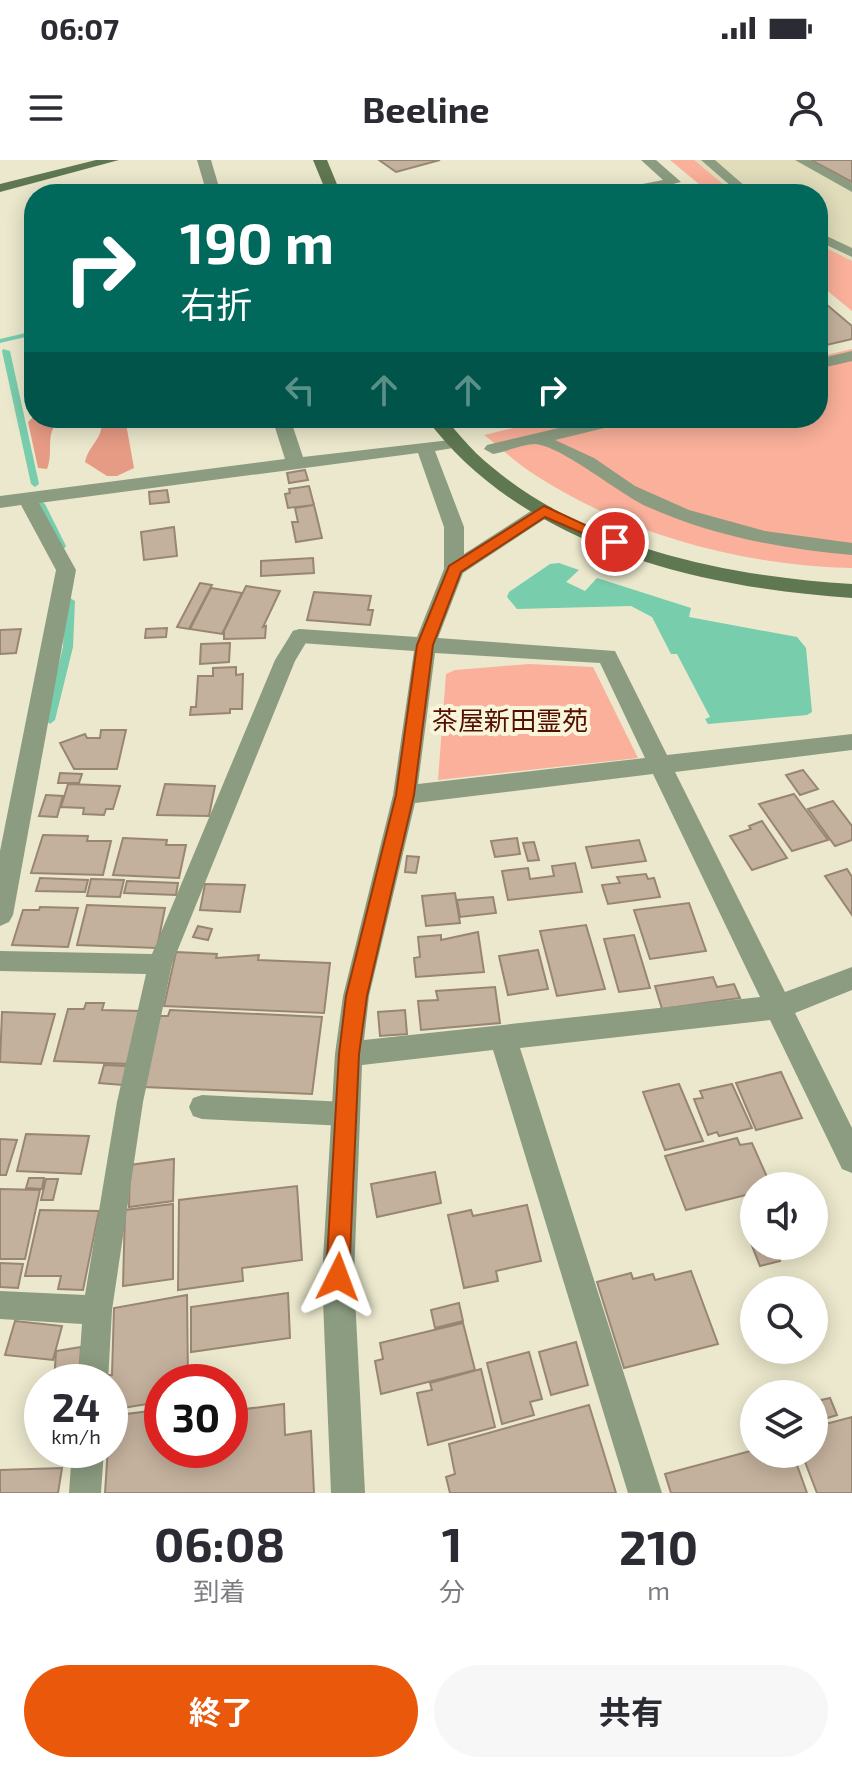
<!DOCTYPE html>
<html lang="ja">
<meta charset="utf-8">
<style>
:root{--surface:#fff;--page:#f7f7f7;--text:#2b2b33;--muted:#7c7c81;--accent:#ea580c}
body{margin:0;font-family:"Exo 2","Noto Sans JP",sans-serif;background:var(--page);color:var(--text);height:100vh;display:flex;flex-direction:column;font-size:30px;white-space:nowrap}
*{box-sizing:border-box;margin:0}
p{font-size:26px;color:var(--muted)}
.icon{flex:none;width:44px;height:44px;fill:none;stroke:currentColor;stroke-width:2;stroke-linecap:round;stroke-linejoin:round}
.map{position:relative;height:1333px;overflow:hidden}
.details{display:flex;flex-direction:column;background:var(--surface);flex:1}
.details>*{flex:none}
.guide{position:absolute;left:24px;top:24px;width:804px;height:244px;border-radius:32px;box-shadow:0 4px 20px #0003;background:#00695c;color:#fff;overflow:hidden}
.tools{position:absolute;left:740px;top:1012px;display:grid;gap:16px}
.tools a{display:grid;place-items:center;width:88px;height:88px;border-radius:50%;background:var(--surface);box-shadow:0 4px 20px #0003;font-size:40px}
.speed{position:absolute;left:24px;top:1204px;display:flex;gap:16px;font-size:40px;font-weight:700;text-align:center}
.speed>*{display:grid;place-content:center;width:104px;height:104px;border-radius:50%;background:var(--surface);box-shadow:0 4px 20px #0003;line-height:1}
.speed small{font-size:20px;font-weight:400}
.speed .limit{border:12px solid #d22;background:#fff;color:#111}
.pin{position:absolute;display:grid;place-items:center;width:68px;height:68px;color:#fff;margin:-34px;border:4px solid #fff;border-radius:50%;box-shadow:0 2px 8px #0007}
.me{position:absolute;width:88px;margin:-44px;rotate:3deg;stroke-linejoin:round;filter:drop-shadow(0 0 6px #0008)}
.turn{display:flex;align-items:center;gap:28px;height:168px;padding:0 24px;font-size:36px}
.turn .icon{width:104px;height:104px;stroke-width:2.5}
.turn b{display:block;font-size:56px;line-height:68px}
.lanes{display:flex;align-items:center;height:76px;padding:0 24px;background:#0003;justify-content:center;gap:40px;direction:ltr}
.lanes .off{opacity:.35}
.eta{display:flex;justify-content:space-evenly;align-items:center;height:136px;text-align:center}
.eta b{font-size:48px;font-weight:700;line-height:56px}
.primary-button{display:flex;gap:16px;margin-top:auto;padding:16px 24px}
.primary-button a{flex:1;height:92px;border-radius:48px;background:var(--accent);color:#fff;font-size:32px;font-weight:700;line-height:92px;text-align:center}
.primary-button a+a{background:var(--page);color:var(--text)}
.status{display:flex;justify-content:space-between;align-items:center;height:56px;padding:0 40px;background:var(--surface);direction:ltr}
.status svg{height:22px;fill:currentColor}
header{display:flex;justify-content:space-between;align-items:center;height:104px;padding:0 24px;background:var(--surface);font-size:36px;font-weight:700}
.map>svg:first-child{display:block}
</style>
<div class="status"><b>06:07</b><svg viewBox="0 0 49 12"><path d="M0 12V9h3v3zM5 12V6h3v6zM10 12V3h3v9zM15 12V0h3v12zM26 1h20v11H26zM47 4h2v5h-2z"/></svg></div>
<header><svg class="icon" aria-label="menu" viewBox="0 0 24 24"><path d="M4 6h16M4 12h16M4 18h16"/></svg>Beeline<svg class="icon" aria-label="person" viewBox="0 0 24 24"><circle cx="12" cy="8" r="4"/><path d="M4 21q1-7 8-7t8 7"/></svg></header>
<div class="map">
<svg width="852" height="1333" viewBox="0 0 852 1333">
<rect width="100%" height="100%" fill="#ebe8cd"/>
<path fill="#e1ddbb" d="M670,0H852V151L818,123V34H711Z"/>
<path fill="#fab09a" d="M670,0H694L735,34H711Z
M818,84L852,101V151L818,123Z
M852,189V408C743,406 624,374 532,313C515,302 500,287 484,275L555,258H818V197Z
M529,504L593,507L638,598L438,620L446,514L455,510Z"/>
<path fill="#e69b85" d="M34,256L64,258C42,270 55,290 47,309L38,308L28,262Z
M101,258H125L134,308L117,316H107L85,302C89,284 105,278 101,258Z"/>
<path fill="#78cdac" d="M559,403L579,410L566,422L585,431L597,418L691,448L689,457L797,477L806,488L812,552L807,555L708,564L705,559L710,557L677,494H671L652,457L631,446L517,449L507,437L509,432L550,404Z"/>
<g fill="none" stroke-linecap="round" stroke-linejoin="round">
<path fill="#78cdac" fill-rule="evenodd" d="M34,171V175L0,183V179Z
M3,189L10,191L39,324L35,327L31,324L2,191Z
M41,341L45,344L66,386L65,388H59L37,344Z
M70,438L75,441L73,487L55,560L50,564L45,560L63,487L65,441Z"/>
</g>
<path fill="#c4b19d" stroke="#988673" stroke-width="2" d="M379,0H440L396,12Z
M811,0H852V22Z
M820,139L852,166V179L818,187Z
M305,310L308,320L289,323L287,313Z
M309,326L314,345L288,348L285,334L290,333L289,329Z
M167,330L169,342L150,344L149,332Z
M314,345L322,378L296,382L292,362H298L295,348Z
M174,367L177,396L144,400L141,372Z
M313,398L314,413L261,416V401Z
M200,423L212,425L189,469L177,467Z
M246,426L280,431L263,467L266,466L265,478L224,479V471Z
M211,428L242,433L222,474L190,469Z
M314,432L371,436L368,450H373L370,465L307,460Z
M167,468L166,477L145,478L146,469Z
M21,469L16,493L0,494V470Z
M230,483L229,502L200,504L201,484Z
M236,507V515L243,514L242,549H230V553L190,555L191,547H196L198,516H213V508Z
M101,570H126L117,609H74L60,583L85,574L87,578H100Z
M803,610L818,629L800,635L786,615Z
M60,613L82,614L79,623H58Z
M68,624L120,626L113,649H106L104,655L83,654L84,648L61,647Z
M165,624L215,626L209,656L157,655Z
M794,634L828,680L792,691L759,644Z
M46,635L63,636L57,657L39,656Z
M833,641L852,666V680L835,686L808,649Z
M762,661L787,698L752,710L730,676L751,669L749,666Z
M43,675L88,676L87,681H111L103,715L31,713Z
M123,678L167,680L166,685H186L179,718L113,715Z
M517,678L520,694L495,697L491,681Z
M639,680L646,701L592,708L586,687Z
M534,682L539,700L528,701L523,683Z
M407,696L419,697L416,713L405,712Z
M575,703L582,732L508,740L502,711L528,708L530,719L554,716L552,706Z
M847,709L852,717V755L825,716Z
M646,714L648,719L654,718L660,737L608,744L602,725L620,723L617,717Z
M40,718L88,720L85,732L36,731Z
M91,719L124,720L120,737L87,736Z
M127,721L178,723L176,735L124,733Z
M205,724L245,725L240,752L200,750Z
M455,733L460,763L426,766L422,736Z
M493,737L496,753L460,757L457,740Z
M689,743L706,791L650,799L634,750Z
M87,745L165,748L157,788L77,785Z
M40,747L78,748L68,787L12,785L23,750H39Z
M586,765L605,829L557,836L540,771Z
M198,766L212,769L208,780L193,777Z
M478,772L484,812L416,817L414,798L420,797L418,777L441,775V780Z
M634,775L650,828L619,832L604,779Z
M538,790L548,829L508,835L499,796Z
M176,792L217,794L216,798L259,795L258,800L330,803L324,853L164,846Z
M713,817L717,827L734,824L740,838L662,849L655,826Z
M495,827L500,863L421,870L418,841L438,840L436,831Z
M86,843H104L102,850L141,851L130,904L54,901L68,849H84Z
M170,850L322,857L312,934L144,927L159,856H168Z
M405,850L407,874L380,876L378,852Z
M2,852L55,854L41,904L0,902Z
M104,905L127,906L123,925L99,923Z
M781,912L802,958L756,970L736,923Z
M679,924L703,981L665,990L643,932Z
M732,924L752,968L719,976L717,972L708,975L694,939L703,938L700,931Z
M26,974L89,976L81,1014L17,1011Z
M737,978L740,985L752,983L771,1026H754V1033L686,1050L665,996Z
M0,979L17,980L6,1015H0Z
M174,999L173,1041L129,1047L130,1005Z
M435,1012L441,1043L377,1057L371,1024Z
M29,1018H44L42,1029L26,1028Z
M46,1019H58L53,1040H41Z
M297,1026L302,1100L242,1108L243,1121L178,1130L179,1040Z
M0,1029L40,1030L25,1099H0Z
M173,1044V1119L123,1126L125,1050Z
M527,1045L541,1101L496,1111L498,1121L464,1128L448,1055L471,1050L473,1056Z
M40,1050L99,1051L83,1130L58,1129L61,1116H25Z
M754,1072V1086H774L780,1101L760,1106L747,1073Z
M0,1103L23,1104L18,1128L0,1127Z
M691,1111L718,1184L624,1208L597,1122L631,1113L633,1119L653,1114L655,1120Z
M288,1133L290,1178L191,1192V1147Z
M187,1135L188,1222H162V1233L153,1234L154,1243L110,1250V1222H107V1215H112L114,1148Z
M459,1143L463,1161L435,1168L431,1150Z
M15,1161L62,1166L53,1200L5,1195Z
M463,1163L475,1210L381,1234L375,1201L383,1199L380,1183Z
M576,1182L588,1225L551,1235L539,1192Z
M81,1187L79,1222H54L56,1191Z
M529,1192L542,1239L530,1242L534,1255L502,1264L487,1203Z
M481,1209L495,1267L428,1285L417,1233L432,1230L430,1223Z
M158,1237H162V1290H230V1251L284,1244L285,1275L311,1271L314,1333H105L110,1256L158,1250Z
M830,1238L837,1255L824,1259L817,1241Z
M589,1245L616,1333H450L446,1317L455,1314L449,1284Z
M852,1257V1333H817L802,1294H814V1267Z
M754,1290V1294H793L807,1333H671L665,1314Z
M62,1308L58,1333H0V1310Z"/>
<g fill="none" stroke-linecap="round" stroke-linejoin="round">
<path fill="#8b9c81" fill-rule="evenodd" d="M701,0H715L754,34H740Z
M795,0H810L852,23V32Z
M818,72L852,88V97L818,81Z
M300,469L310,476L295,501L172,804L143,942L112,1150L108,1222H78L82,1164L0,1159V1131L85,1135L117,942L146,814L0,811V791L152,794L275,500L293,471Z
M202,935L346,942L355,945L359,954L355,963L346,966L202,959L193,956L189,947L193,938Z
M72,1290H104L101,1333H69Z"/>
<path fill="#8b9c81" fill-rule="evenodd" d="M197,0H211L221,34H207Z
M641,0H656L681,22L634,34H605L612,30L663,20Z
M852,191V201L818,209V199Z
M272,258H290L303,297L459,279L462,283L459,287L435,291L464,367V394L537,347H551L554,351L551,355L463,413L438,478L615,491L667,595L852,574V590L675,612L785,832L852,807V830L795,853L852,968V1013L842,1009L770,860L520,888L662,1333H628L493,890L362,905L354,1117L365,1333H331L322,1117L335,894L343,836L393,635L414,491L300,483L293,481L290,476L293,471L300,469L417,477L444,409V367L418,293L39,343L76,410L13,755L9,762L0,766V691L56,410L21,345L0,348V336L285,299ZM435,493L600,503L645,598L418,624ZM653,614L760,837L364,880L369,836L415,643Z
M601,258H624L617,265L555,280L594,298L635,326L689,350L765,371L852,383V395C782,389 713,376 648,347C619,334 562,286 535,284C523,284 505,292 493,294L484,289L487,285Z"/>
<path fill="#5f7851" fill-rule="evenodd" d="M96,0H119L0,32V24Z
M313,0H327L341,34H327Z
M426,258H445C455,270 466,283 477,294C576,386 722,416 852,424V438C701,428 521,387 426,258Z"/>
</g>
<path fill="#ea580c" stroke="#983908" stroke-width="2" d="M544,346L622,382L615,387L610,385L545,357L461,412L433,485L414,635L367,836L359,894L349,1117L346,1125L338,1128L329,1125L326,1117L339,894L346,836L396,635L417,485L449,406Z"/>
<g text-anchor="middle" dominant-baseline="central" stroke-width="8" stroke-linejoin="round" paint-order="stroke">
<g font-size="26" fill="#521000" stroke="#f8f5da">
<text x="510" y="559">茶屋新田霊苑</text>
</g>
</g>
</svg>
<div class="tools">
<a><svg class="icon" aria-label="sound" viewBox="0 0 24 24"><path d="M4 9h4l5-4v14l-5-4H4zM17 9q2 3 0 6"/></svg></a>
<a><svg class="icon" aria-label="search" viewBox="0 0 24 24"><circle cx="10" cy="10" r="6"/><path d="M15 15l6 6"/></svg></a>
<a><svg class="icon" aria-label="layers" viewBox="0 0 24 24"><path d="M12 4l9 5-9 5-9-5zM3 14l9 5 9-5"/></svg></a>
</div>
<div class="speed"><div>24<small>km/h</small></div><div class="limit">30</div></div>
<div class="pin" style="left:615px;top:382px;background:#d93025"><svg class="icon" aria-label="arrive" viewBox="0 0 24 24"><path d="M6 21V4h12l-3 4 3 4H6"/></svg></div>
<svg class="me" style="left:338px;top:1117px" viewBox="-20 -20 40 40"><path d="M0-17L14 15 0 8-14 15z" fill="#ea580c" stroke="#fff" stroke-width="4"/></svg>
<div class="guide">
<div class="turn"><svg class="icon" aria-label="right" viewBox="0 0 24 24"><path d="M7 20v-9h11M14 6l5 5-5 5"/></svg><div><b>190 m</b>右折</div></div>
<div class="lanes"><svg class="icon off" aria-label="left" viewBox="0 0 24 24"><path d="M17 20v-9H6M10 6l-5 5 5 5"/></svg><svg class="icon off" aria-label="ahead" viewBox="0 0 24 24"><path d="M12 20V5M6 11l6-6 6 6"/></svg><svg class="icon off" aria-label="ahead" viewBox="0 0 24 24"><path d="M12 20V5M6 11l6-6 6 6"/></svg><svg class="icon" aria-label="right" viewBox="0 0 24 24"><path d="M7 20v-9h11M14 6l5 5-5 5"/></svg></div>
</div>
</div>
<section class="details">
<div class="eta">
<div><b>06:08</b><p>到着</p></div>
<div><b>1</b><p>分</p></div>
<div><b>210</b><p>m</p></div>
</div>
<div class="primary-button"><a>終了</a><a>共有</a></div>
</section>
